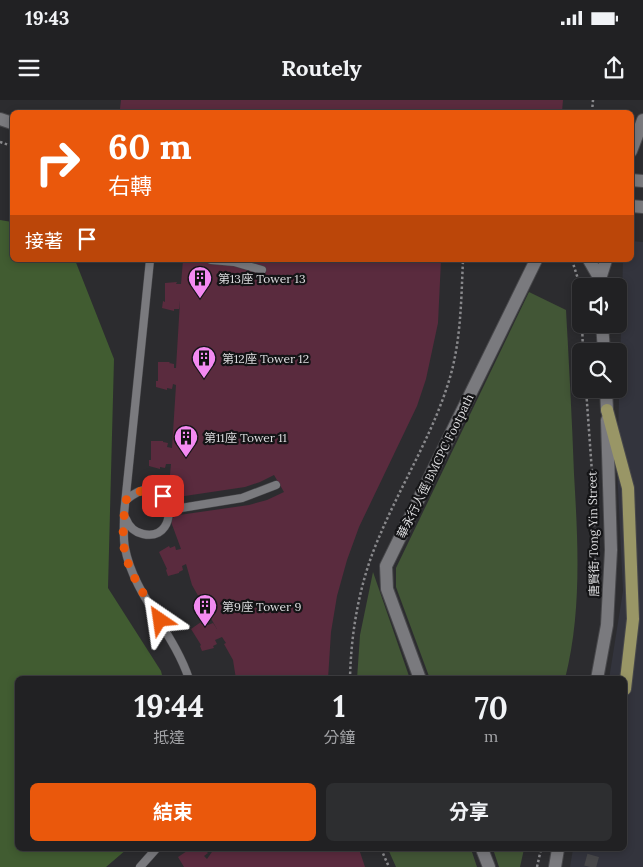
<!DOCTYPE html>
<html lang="zh-TW">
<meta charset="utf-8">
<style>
:root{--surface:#212123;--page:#2d2e30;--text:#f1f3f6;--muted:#a2a3a6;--line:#3e3e41;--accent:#ea580c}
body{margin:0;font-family:Lora,"Noto Sans TC",serif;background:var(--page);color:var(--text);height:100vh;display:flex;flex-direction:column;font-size:19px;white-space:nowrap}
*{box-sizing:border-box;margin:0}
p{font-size:16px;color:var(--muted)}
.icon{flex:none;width:28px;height:28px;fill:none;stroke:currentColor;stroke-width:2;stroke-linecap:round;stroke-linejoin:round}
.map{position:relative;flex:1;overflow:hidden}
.panel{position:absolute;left:15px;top:576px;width:612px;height:175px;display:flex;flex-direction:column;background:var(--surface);border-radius:8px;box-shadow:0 2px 8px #0003,0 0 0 1px var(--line)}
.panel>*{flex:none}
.hud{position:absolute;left:10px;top:10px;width:624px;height:152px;border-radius:8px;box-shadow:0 2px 8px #0003,0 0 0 1px var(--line);background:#ea580c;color:#fff;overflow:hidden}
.controls{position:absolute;left:572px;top:178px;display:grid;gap:10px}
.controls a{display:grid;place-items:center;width:55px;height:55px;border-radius:8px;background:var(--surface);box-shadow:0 2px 8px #0003,0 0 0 1px var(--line);font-size:25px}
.pin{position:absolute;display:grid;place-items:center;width:42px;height:42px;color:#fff;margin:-21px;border-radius:10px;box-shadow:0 2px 8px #0006}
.me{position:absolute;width:55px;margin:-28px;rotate:328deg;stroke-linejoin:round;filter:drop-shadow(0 0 4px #0008)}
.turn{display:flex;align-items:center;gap:18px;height:105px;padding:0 15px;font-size:22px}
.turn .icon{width:65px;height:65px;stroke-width:2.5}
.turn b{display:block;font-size:35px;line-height:42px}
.then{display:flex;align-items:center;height:48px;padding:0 15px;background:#0003;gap:10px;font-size:19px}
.eta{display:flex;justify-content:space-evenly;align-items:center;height:85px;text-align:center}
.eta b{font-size:30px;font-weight:700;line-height:35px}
.action{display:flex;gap:10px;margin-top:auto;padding:10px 15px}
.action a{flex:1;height:58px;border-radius:8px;background:var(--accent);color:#fff;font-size:20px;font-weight:700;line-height:58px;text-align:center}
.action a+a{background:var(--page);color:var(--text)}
.status{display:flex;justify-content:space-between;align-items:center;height:35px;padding:0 25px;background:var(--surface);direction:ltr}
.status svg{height:14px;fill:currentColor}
header{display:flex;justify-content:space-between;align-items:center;height:65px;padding:0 15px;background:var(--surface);font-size:22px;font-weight:700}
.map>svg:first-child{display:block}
</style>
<div class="status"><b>19:43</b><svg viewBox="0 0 49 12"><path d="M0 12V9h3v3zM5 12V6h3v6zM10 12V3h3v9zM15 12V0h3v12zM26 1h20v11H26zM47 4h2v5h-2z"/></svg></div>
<header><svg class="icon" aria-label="menu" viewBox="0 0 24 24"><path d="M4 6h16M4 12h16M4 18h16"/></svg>Routely<svg class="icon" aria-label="share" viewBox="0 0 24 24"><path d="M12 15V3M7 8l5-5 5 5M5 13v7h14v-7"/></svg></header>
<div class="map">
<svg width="643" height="767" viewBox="0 0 643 767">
<rect width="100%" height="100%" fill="#2c2c2f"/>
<path fill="#33343d" d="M631,141L643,142V767H570L573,749H625V579H609L623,491L617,368L623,160H631Z"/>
<path fill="#425636" d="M529,192L566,210C569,264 572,319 574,374C578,442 582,512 565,579H430L396,487V468Z
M373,472L410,579H357L360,535Z
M388,749H471L477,767H396Z
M493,749H524L520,767H499Z"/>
<path fill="#415c31" d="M0,120L12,122V160H75L114,259L108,488L161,571L163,579H18V749H127L106,767H0Z"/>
<path fill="#5a2b3e" d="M121,0H563L562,12H157L120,9Z
M183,160H441L438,223L426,279L417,306L359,427L347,460L337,496L331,532L328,579H236L233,560L224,544L226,543L222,537L215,540L217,544L213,546L214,548L202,551L200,546L201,545L191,529L201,522V524L206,521L208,525L213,523L217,529L192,485L186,464L182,466L183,470L179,472V473L168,476L166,470L167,469L159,452L169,446L170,448L175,446L176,450L181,449L170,419L179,415L249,405L267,400L284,392L274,375L260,382L245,387L178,397L168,396L171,364H166L165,368L160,367V369L149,366V360H151V341H163V342L168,343L167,347L172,348L176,285L173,284L172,289L167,288V290L156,287V281H158V262H170L169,263L174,264V268H176L180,201L179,209H174V211L162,208L163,201L165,202V183L177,182L176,184H181Z
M190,749H204L208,753L204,756L207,759L214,749H359L365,767H184L178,757Z"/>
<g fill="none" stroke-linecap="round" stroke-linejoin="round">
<path stroke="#474749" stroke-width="12" stroke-dasharray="12 6" stroke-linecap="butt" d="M590,767L595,749"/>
<g stroke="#48484b" stroke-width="9">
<path id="lane" d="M150,160L124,414C124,425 123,438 125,448C133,493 174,533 189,579
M211,160L234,162L262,170
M169,410L242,398L276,385
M126,419C129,427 134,432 143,434C185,443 172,361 126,400
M140,767L156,749"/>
</g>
<g stroke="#48484b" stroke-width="14">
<path id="street" d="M0,19L12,23
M420,579L387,489L386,466L536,160
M597,579L607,525L611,450L607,320
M482,749L489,767
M555,767L558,749"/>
</g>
<g stroke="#48484b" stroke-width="14">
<path id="secondary" d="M631,51L643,20
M631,80L643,81
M631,106L643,107
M589,160L600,179
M600,186V179L606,160
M602,224L604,251
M606,289L607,310"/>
</g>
<g stroke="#48484b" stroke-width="14">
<path id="primary" d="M607,310L628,388L633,519L625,589"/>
</g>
<path stroke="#89898c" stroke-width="2.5" stroke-dasharray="2.5 2.5" stroke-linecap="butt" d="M18,11L29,12
M592,12L593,0
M0,42L12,46
M572,160L578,179L581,220
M582,224L583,251
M586,289L594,400L595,467
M350,579C351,530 360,480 380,435C401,385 430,339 447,287C461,246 461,203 463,160
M381,749L389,767
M537,767L541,749"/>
<use href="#lane" stroke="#7a7a7e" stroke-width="8"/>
<use href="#street" stroke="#7a7a7e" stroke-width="12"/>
<use href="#secondary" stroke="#7a7a7e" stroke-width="12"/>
<use href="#primary" stroke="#999666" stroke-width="12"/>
</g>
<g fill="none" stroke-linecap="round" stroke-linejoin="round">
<path stroke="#ea580c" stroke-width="9" stroke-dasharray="0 16.2" d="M160,520C147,498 128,474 124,447C122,432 124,415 126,400C138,390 149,386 163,396"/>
</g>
<defs>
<g id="building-pin" transform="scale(1.25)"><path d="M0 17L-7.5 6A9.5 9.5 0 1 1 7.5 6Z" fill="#f38af1" stroke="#141416"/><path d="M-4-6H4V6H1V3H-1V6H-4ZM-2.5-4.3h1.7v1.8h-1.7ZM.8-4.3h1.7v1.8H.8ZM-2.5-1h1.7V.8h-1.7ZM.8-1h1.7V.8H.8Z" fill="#111"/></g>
</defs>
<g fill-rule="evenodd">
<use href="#building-pin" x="200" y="178"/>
<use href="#building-pin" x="204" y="258"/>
<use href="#building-pin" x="186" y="337"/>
<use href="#building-pin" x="205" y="506"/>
</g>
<g text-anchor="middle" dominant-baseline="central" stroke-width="4.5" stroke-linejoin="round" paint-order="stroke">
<g font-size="12" fill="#dddddf" stroke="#141416" text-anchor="start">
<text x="218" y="178">第13座 Tower 13</text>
<text x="222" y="258">第12座 Tower 12</text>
<text x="204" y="337">第11座 Tower 11</text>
<text x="222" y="506">第9座 Tower 9</text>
</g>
<g font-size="12" fill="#dddddf" stroke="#141416">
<text transform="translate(435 366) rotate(-64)">華永行人徑 BMCPC Footpath</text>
<text transform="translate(593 434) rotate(-91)">唐賢街 Tong Yin Street</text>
</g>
</g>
</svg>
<div class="controls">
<a><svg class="icon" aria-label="sound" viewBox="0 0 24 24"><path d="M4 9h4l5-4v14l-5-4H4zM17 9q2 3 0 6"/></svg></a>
<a><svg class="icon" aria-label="search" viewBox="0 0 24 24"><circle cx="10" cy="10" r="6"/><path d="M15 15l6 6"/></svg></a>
</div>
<div class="pin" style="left:163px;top:396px;background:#d93025"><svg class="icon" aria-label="arrive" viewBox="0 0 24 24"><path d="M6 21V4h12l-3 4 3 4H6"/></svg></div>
<svg class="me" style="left:160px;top:520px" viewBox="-20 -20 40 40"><path d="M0-17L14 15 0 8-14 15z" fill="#ea580c" stroke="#fff" stroke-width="4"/></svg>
<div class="hud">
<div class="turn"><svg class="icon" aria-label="right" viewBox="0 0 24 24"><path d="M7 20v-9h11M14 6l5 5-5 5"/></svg><div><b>60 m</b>右轉</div></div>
<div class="then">接著<svg class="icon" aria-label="arrive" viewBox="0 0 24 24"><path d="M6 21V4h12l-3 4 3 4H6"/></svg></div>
</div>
<section class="panel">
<div class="eta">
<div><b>19:44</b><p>抵達</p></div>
<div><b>1</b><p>分鐘</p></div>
<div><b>70</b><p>m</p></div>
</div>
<div class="action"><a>結束</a><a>分享</a></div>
</section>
</div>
